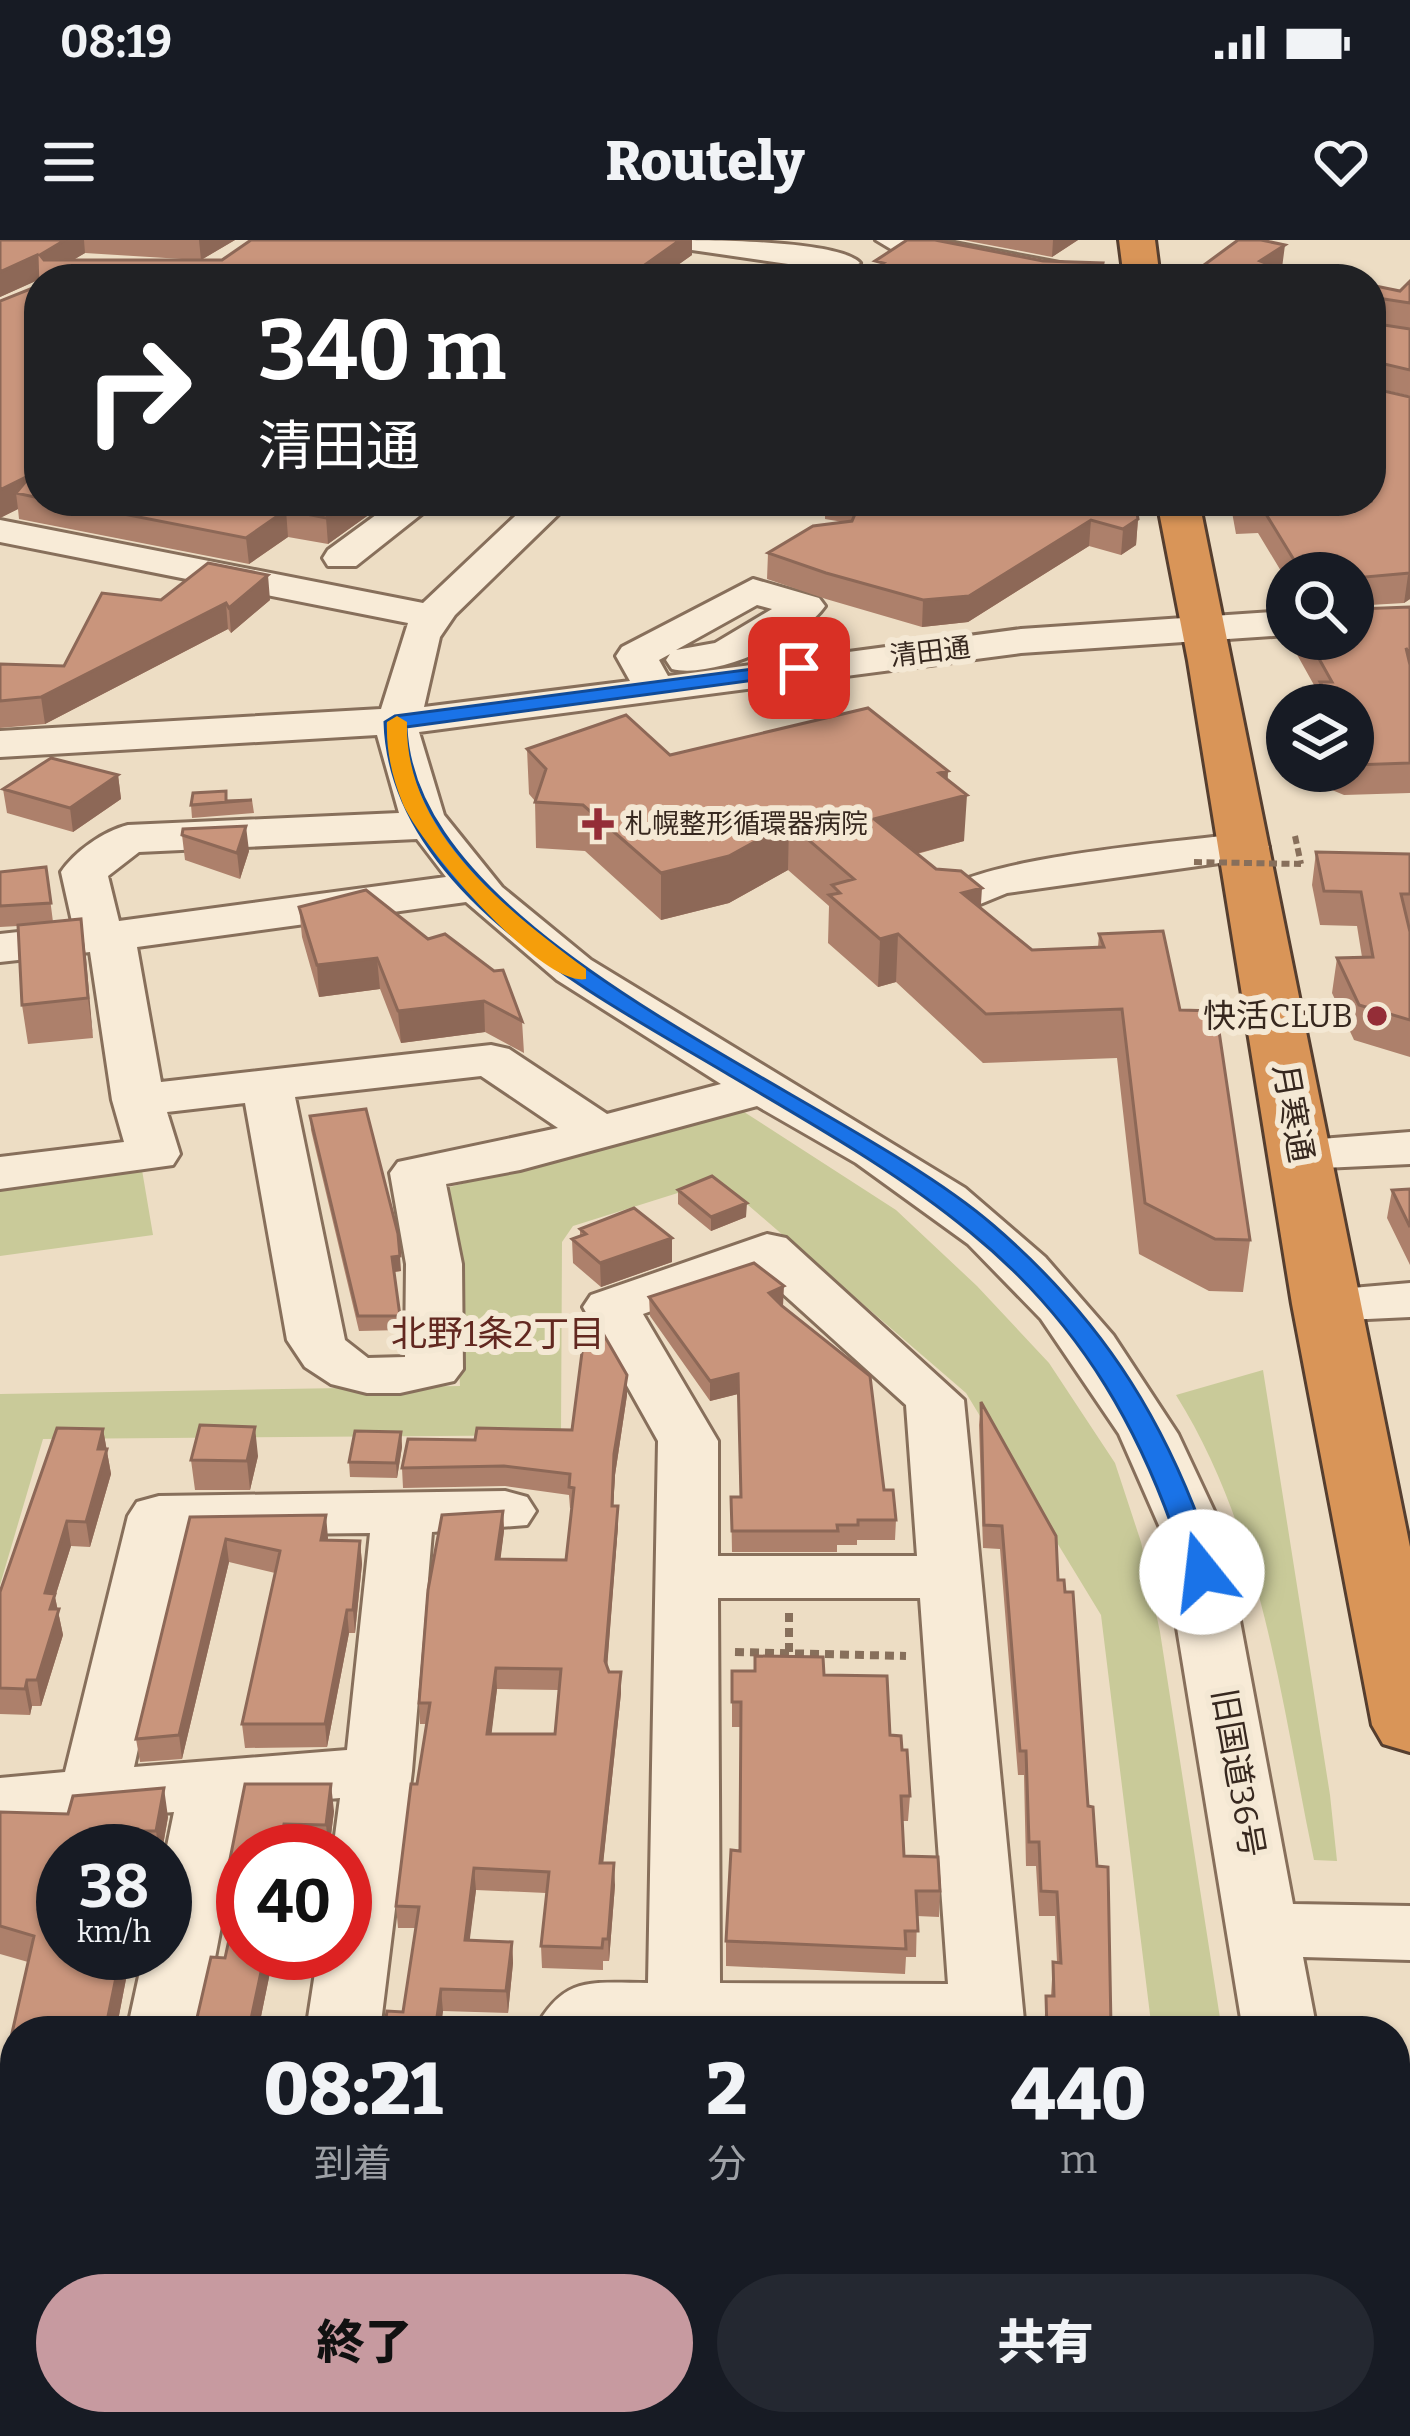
<!DOCTYPE html>
<html lang="ja">
<meta charset="utf-8">
<style>
:root{--surface:#171b24;--page:#242831;--text:#f1f3f6;--muted:#9ea1a6;--accent:#c79aa0}
body{margin:0;font-family:Bitter,"Noto Sans JP",serif;background:var(--page);color:var(--text);height:100vh;display:flex;flex-direction:column;font-size:45px;white-space:nowrap}
*{box-sizing:border-box;margin:0}
p{font-size:39px;color:var(--muted)}
.icon{flex:none;width:66px;height:66px;fill:none;stroke:currentColor;stroke-width:2;stroke-linecap:round;stroke-linejoin:round}
.map{position:relative;flex:1;overflow:hidden}
.drawer{position:absolute;left:0px;top:1776px;width:1410px;height:420px;display:flex;flex-direction:column;background:var(--surface);border-radius:48px 48px 0 0;box-shadow:0 3px 9px #0004}
.drawer>*{flex:none}
.hud{position:absolute;left:24px;top:24px;width:1362px;height:252px;border-radius:48px;box-shadow:0 3px 9px #0004;background:#202124;color:#fff;overflow:hidden}
.buttons{position:absolute;left:1266px;top:312px;display:grid;gap:24px}
.buttons a{display:grid;place-items:center;width:108px;height:108px;border-radius:50%;background:var(--surface);box-shadow:0 3px 9px #0004;font-size:60px}
.speed{position:absolute;left:36px;top:1584px;display:flex;gap:24px;font-size:60px;font-weight:700;text-align:center}
.speed>*{display:grid;place-content:center;width:156px;height:156px;border-radius:50%;background:var(--surface);box-shadow:0 3px 9px #0004;line-height:1}
.speed small{font-size:30px;font-weight:400}
.speed .limit{border:18px solid #d22;background:#fff;color:#111}
.pin{position:absolute;display:grid;place-items:center;width:102px;height:102px;color:#fff;margin:-51px;border-radius:24px;box-shadow:0 6px 18px #0006}
.me{position:absolute;width:132px;margin:-66px;rotate:344deg;stroke-linejoin:round;filter:drop-shadow(0 0 9px #0008)}
.turn{display:flex;align-items:center;gap:42px;height:252px;padding:0 36px;font-size:54px}
.turn .icon{width:156px;height:156px;stroke-width:2.5}
.turn b{display:block;font-size:84px;line-height:102px}
.eta{display:flex;justify-content:space-evenly;align-items:center;height:204px;text-align:center}
.eta b{font-size:72px;font-weight:800;line-height:84px}
.button{display:flex;gap:24px;margin-top:auto;padding:24px 36px}
.button a{flex:1;height:138px;border-radius:72px;background:var(--accent);color:#111;font-size:48px;font-weight:800;line-height:138px;text-align:center}
.button a+a{background:var(--page);color:var(--text)}
.status{display:flex;justify-content:space-between;align-items:center;height:84px;padding:0 60px;background:var(--surface);direction:ltr}
.status svg{height:33px;fill:currentColor}
header{display:flex;justify-content:space-between;align-items:center;height:156px;padding:0 36px;background:var(--surface);font-size:54px;font-weight:800}
.map>svg:first-child{display:block}
</style>
<div class="status"><b>08:19</b><svg viewBox="0 0 49 12"><path d="M0 12V9h3v3zM5 12V6h3v6zM10 12V3h3v9zM15 12V0h3v12zM26 1h20v11H26zM47 4h2v5h-2z"/></svg></div>
<header><svg class="icon" aria-label="menu" viewBox="0 0 24 24"><path d="M4 6h16M4 12h16M4 18h16"/></svg>Routely<svg class="icon" aria-label="heart" viewBox="0 0 24 24"><path d="M12 20l-8-8c-3-5 5-10 8-4 3-6 11-1 8 4z"/></svg></header>
<div class="map">
<svg width="1410" height="2196" viewBox="0 0 1410 2196">
<rect width="100%" height="100%" fill="#edddc4"/>
<path fill="#c9ca99" d="M741,870L896,970L977,1046L1049,1123L1115,1223L1141,1302L1160,1392L1222,1791H1152L1101,1375L966,1153L719,940L573,986L562,1002L561,1195L43,1199L0,1345V1154L460,1146L450,947Z
M142,930L153,995L0,1016V949Z
M1263,1130L1330,1555L1337,1621L1314,1620C1281,1462 1263,1294 1176,1155Z
M1395,1978L1410,2082V2196H1392L1390,2181H1395Z"/>
<g fill="none" stroke-linecap="round" stroke-linejoin="round">
<g stroke="#876f5b" stroke-width="6">
<path id="minor" d="M670,0C705,0 839,0 860,23L844,32L685,9Z
M876,0H939L1091,29L1107,39H1042L891,9Z
M1410,137V157L1371,160V140Z
M395,261H438L356,326H328L323,318L328,310Z
M531,261H572L455,375L440,397L424,467L630,441L616,416L622,407L753,339L819,358L825,366C801,401 713,439 672,429L666,420L670,414L659,420L668,436L1021,389L1287,371V395L1021,413L419,492L444,575L502,647L591,720L965,948L1045,1017L1113,1095L1178,1194L1223,1290L1293,1664L1410,1666V1720L1303,1717L1317,1791H1243L1161,1290L1119,1194L1041,1079L968,1004L856,923L757,866L520,930L446,944L462,1024L463,1129L454,1141L400,1153H367L331,1144L305,1127L287,1100L245,863L167,872L180,914L173,925L0,949V917L124,902L112,860L90,712L0,722V694L73,686L61,632C75,611 104,591 128,585L399,573L377,495L0,517V491L381,469L408,383L0,302V280L423,363ZM757,365L772,369L715,403L676,410ZM417,599L446,637L119,681L108,636L139,612ZM466,662L557,740L721,844L607,874L509,809L491,805L161,842L137,707ZM481,836L558,888L398,922L390,933L406,1024L405,1117L368,1118L345,1100L295,857Z
M1246,593L1262,597L1269,607L1262,617L1007,653L951,676L935,672L928,662C959,617 1185,602 1246,593Z
M1410,892V924L1301,929L1282,924L1275,913L1282,902Z
M767,994L786,998L964,1160L1025,1791H534C564,1735 590,1743 648,1743L658,1201L583,1067L591,1055ZM759,1032L906,1165L917,1316H718V1201L643,1074ZM718,1358H920L948,1744L720,1743Z
M1410,1043V1077L1325,1081L1305,1076L1297,1064L1305,1052Z
M505,1251L527,1257L536,1271L527,1285L432,1292L412,1531L380,1791H306L318,1713H345V1611H333L340,1558L244,1566L201,1791H127L144,1713H165V1616L174,1572L0,1586V1538L65,1532L128,1276L137,1262L159,1256ZM370,1293L347,1510L134,1527L185,1295Z
M45,2181H127L125,2196H41Z
M250,2181H332L331,2196H247Z
M495,2181H577V2196H493Z
M980,2181H1062L1064,2196H980Z
M1296,2181H1378L1381,2196H1297Z"/>
</g>
<g stroke="#553e2f" stroke-width="6">
<path id="highway" d="M1119,0H1155L1160,39H1124Z
M1157,261H1199L1410,1307V1512L1383,1504L1372,1485L1292,1064L1188,421Z"/>
</g>
<path stroke="#876f5b" stroke-width="6" stroke-dasharray="8 4.5" stroke-linecap="butt" d="M1295,596L1301,624"/>
<path stroke="#876f5b" stroke-width="8" stroke-dasharray="9 6" stroke-linecap="butt" d="M789,1373V1413
M735,1412L906,1416"/>
<use href="#minor" fill="#f8ebd7" fill-rule="evenodd"/>
<use href="#highway" fill="#d99558" fill-rule="evenodd"/>
<path stroke="#876f5b" stroke-width="6" stroke-dasharray="8 4.5" stroke-linecap="butt" d="M1194,622L1301,624"/>
</g>
<path fill="#ad806b" fill-rule="evenodd" d="M0,0H235L201,20L692,15L658,39H39V261H388L328,304L288,297L249,324L19,279L18,269L0,278L38,46V40L0,57ZM85,13L198,20H73Z
M963,0H1078L1052,17Z
M1410,41V89L1371,82V45L1400,51Z
M1371,83L1410,89V156L1371,147Z
M1410,157V359L1404,363L1353,366L1357,369L1410,367V553L1344,555L1332,550L1322,531H1353V465H1317L1319,454L1290,402L1291,399H1353V333H1287V341L1258,293L1236,294L1230,261H1371Z
M825,261H1135L1138,279L1136,305L1121,315L1089,306L968,382L922,387L826,359L767,339L768,313L843,282L825,279Z
M161,360H270L231,393L228,389L45,484L0,488V424L64,426Z
M527,509L670,515L948,540L964,601L917,614L1032,710L1098,707L1099,694L1180,770L1250,1000L1243,1052L1209,1051L1139,1014L1117,818L983,823L896,742L878,747L828,703L829,666L788,630L729,663L661,680L585,611L536,608L535,561L529,554Z
M118,535L121,559L73,592L7,573L3,549Z
M252,560L254,573L192,578L191,565Z
M182,595L249,611L240,639L185,620Z
M1316,612L1410,614V817L1354,800L1332,753L1337,718L1362,717L1357,686L1320,685L1312,645Z
M46,627L53,682L81,679L93,798L28,804L22,765L18,686L0,687V632Z
M299,667L522,781L524,813L485,792L401,803L380,749L319,757L302,697Z
M310,876L401,1031L394,1032L401,1090L359,1091L311,890Z
M1410,949V1025L1387,978L1392,950Z
M678,950L746,977L711,991L678,964Z
M580,989L672,998V1022L601,1047L573,1023L572,999L580,996Z
M649,1057L783,1066L884,1250L896,1280L895,1300H857V1305H837V1312H732L731,1257H740L738,1154L710,1161L650,1076Z
M627,1135V1155L615,1235L613,1266L618,1286L607,1426L609,1432H621V1453L603,1623L615,1645L609,1721H603V1730L542,1728L541,1706L546,1653L476,1650L469,1701L512,1702L513,1723L508,1773L443,1771L440,1791H384L403,1772L415,1688H398L396,1666L427,1484H420L419,1463L503,1271L504,1291L500,1319L566,1320L572,1268H570L569,1255L505,1246L403,1248L402,1228L475,1200L572,1190ZM497,1449L559,1450L555,1494H491Z
M981,1162L1058,1340L1097,1626L1111,1786L1122,1791H1044L1046,1756H1051L1053,1722H1057L1055,1676H1039L1036,1626H1026L1024,1535H1018L1000,1309L983,1308L979,1185Z
M103,1189L111,1234L90,1307L71,1306L55,1357L63,1395L41,1466H32L30,1475L0,1474V1352Z
M401,1192L402,1207L397,1238L350,1237L349,1222Z
M258,1216L250,1250H195L191,1220Z
M190,1277L328,1298V1300L360,1301L362,1324L355,1393H349L327,1507L245,1508L242,1484L275,1333L229,1322L182,1519L140,1522L136,1499Z
M732,1431L824,1435L890,1495L902,1510L910,1556L908,1581H902L904,1616L940,1651L939,1677L917,1676L916,1717H906L905,1734L726,1726V1701L740,1611L741,1487H732Z
M245,1544L334,1571L329,1611L287,1610L243,1713H274L258,1791H194L225,1718L235,1676H228L224,1649Z
M0,1572L168,1577L162,1611H63V1713H131L116,1791H15V2056L0,2055V1846L28,1722L0,1714Z
M1098,2181H1172V2185L1186,2196H1111L1110,2188H1099Z"/>
<path fill="#8d6857" d="M65,0H84L85,13L43,38L40,15Z
M199,0H235L201,20Z
M680,0H692V15L658,39H625Z
M1053,0H1078L1052,17Z
M1285,5L1282,28L1260,21Z
M37,15L40,39L0,57V32Z
M32,234L16,253L18,269L0,278V250Z
M350,261H388L328,304L326,278Z
M286,270L288,297L249,324L246,298Z
M1138,279L1136,305L1121,315L1123,289Z
M1091,280L1089,306L968,382L922,387L923,360Z
M1410,333V359L1404,363L1408,335Z
M268,335L270,360L231,393L229,368Z
M226,363L228,389L45,484L41,457Z
M948,531L947,560L967,555L964,601L872,625L874,579L939,533Z
M118,535L121,559L73,592L70,568Z
M789,583L788,630L729,663L661,680V633Z
M246,586L249,611L240,639L237,613Z
M982,648L979,695L962,653Z
M81,679L86,717L93,798L88,758Z
M898,694L896,742L878,747L880,699Z
M377,718L380,749L319,757L317,725Z
M484,761L485,792L401,803L398,771Z
M747,963L746,977L711,991V977Z
M672,998V1022L601,1047L600,1023Z
M400,1016L401,1031L393,1032L392,1017Z
M784,1046L783,1066L769,1072V1053Z
M738,1134V1154L710,1161V1141Z
M627,1135V1155L615,1235L612,1286L614,1214Z
M255,1187L258,1216L250,1250L247,1221Z
M103,1189L111,1234L90,1307L86,1282L98,1209Z
M401,1192L402,1207L397,1238L396,1223Z
M618,1266V1286L606,1442L605,1421Z
M503,1271L504,1291L498,1339L496,1319Z
M326,1275L328,1298L323,1323L321,1300Z
M67,1281L71,1306L55,1357L63,1395L41,1466L37,1440L45,1353Z
M226,1299L229,1322L182,1519L179,1495Z
M360,1301L362,1324L355,1393L353,1370Z
M347,1370L349,1393L327,1507L325,1484Z
M496,1428L497,1449L489,1515L487,1494Z
M621,1432V1453L601,1644L600,1623Z
M27,1440L32,1466L30,1475L25,1449Z
M331,1544L334,1571L329,1611L326,1585Z
M164,1548L168,1577L162,1611H159L156,1591Z
M284,1584L286,1611H278Z
M133,1591L136,1611H128Z
M614,1623L615,1645L609,1721L608,1699Z
M474,1628L476,1650L467,1722L465,1700Z
M512,1702L513,1723L508,1773L506,1751Z
M121,1713H131L116,1791H105Z
M265,1713H274L258,1791H253L251,1779Z
M441,1749L443,1771L440,1791H435Z
M50,2181H54L57,2196H46Z
M479,2181H484L483,2196H477Z"/>
<path fill="#c9957c" stroke="#8d6857" stroke-width="3" fill-rule="evenodd" d="M0,0H65L40,15L44,20H222L251,0H680L625,39H39V258L16,253L32,234L0,250V61L38,46L37,15L0,32Z
M907,0H935L1043,21L1103,23L1099,39H853L883,23L875,21Z
M1238,0H1261L1285,5L1260,21L1273,26L1339,39H1185Z
M1410,41V63L1371,57V69V45L1400,51Z
M1371,83L1410,89V130L1372,121L1371,139Z
M1371,148L1410,157V333L1353,338V347V333H1302L1261,266L1239,267L1238,261H1371Z
M57,261H350L326,278L286,270L246,298Z
M850,261H1135L1138,279L1123,289L1091,280L969,356L923,360L826,333L768,313L813,286L852,281L858,267Z
M208,323L268,335L229,368L226,363L41,457L0,461V424L64,426L102,353L161,360Z
M1353,365L1357,369L1410,367V415L1406,408L1410,425V523L1353,525V465H1333L1320,442H1332L1308,399H1353Z
M868,468L948,531L939,533L967,555L874,579L936,629L961,631L982,648L962,653L1032,710L1104,707L1099,694L1163,691L1180,770L1216,771L1250,1000L1215,999L1145,963L1122,769L986,774L898,694L880,699L829,655L840,653L832,645L854,639L789,583L729,616L661,633L583,565L535,562L546,529L527,509L626,475L670,515Z
M51,518L118,535L70,568L3,549Z
M226,551V561L252,560L191,565L193,553Z
M246,586L237,613L182,595L183,589Z
M1316,612L1410,614V654H1401L1410,692V780L1359,765L1337,718L1373,717L1361,652L1324,651Z
M46,627L51,663L0,666V632Z
M366,650L428,699L445,694L494,731L503,730L522,781L484,761L398,771L377,718L317,725L299,667Z
M81,679L88,758L22,765L18,685Z
M366,869L398,994L400,1016L392,1017L400,1076H358L310,876Z
M712,936L747,963L711,977L678,950Z
M1410,949V987L1392,950Z
M634,968L672,998L600,1023L572,999L586,994L580,989Z
M754,1023L784,1046L769,1053L782,1066L870,1136L884,1250H893L896,1280H858V1285H837L838,1291H732L731,1257H741L738,1134L710,1141L649,1057Z
M585,1089L601,1090L627,1135L614,1214L612,1266H618L605,1421L609,1432H621L600,1623H614L608,1699H603L602,1708L541,1706L549,1632L474,1628L465,1700L512,1702L506,1751L441,1749L435,1791H384L387,1771L403,1772L419,1667L396,1666L411,1544H417L430,1463H419L428,1350L442,1275L503,1271L496,1319L566,1320L574,1248L569,1247L570,1234L504,1226L402,1228L408,1199L475,1200L477,1188L572,1190ZM496,1428L561,1429L555,1494H487Z
M981,1162L1056,1296L1058,1340H1064L1065,1352H1073L1088,1566L1093,1567L1097,1626L1108,1627L1111,1786L1121,1787L1122,1791H1047L1046,1756H1054L1053,1722L1061,1723L1057,1652L1041,1651L1039,1602H1029L1026,1511H1020L1002,1286L984,1285Z
M200,1185L255,1187L247,1221L191,1220Z
M57,1188L103,1189L98,1209H107L86,1282L67,1281L45,1353L55,1354L50,1369H59L37,1440H27L25,1449L0,1448V1352Z
M355,1191L401,1192L396,1223L349,1222Z
M326,1275L321,1300L360,1301L353,1370H347L325,1484H242L280,1311L226,1299L179,1495L136,1499L190,1277Z
M755,1416L823,1417L824,1435L887,1436L890,1495L901,1496L902,1510H907L910,1556H901L904,1616L938,1617L940,1651H916L918,1691H905L906,1709L726,1701L731,1610L740,1611L741,1462H732V1431H755Z
M245,1544H331L326,1585L284,1584L278,1611H243V1713H265L251,1779H236L233,1791H194L211,1717L225,1718L240,1649H224Z
M164,1548L156,1591H133L128,1611H63V1713H121L105,1791H15V2027L0,2026V1846L34,1696L0,1686V1572L68,1574L73,1556Z
M0,2149H15V2181H50L46,2196H0Z
M317,2181H479L477,2196H315Z
M1115,2181H1172V2185L1186,2186V2196H1115Z"/>
<path fill="#1a73e8" stroke="#114b97" stroke-width="3" d="M799,423L809,428L806,433L406,487C414,704 843,854 993,985C1107,1083 1172,1190 1217,1332L1213,1339H1192L1187,1332C1146,1196 1082,1083 970,992C895,930 810,883 726,833C599,757 390,653 385,482L395,476Z"/>
<path fill="#f59e0b" d="M397,476L407,482C404,592 506,669 586,729V739C542,748 420,604 403,564C392,537 386,511 387,482Z"/>
<g fill="#942d37" stroke="#f4e8d4" stroke-width="4.5">
<path d="M592 566h12v12h12v12h-12v12h-12v-12h-12v-12h12z"/>
<circle cx="1377" cy="776" r="12"/>
</g>
<g text-anchor="middle" dominant-baseline="central" stroke-width="12" stroke-linejoin="round" paint-order="stroke">
<g font-size="27" fill="#37281f" stroke="#f4e8d4">
<text transform="translate(930 412) rotate(-7)">清田通</text>
</g>
<g font-size="27" fill="#37281f" stroke="#f4e8d4" text-anchor="start">
<text x="625" y="584">札幌整形循環器病院</text>
</g>
<g font-size="33" fill="#37281f" stroke="#f4e8d4" text-anchor="end">
<text x="1353" y="776">快活CLUB</text>
</g>
<g font-size="33" fill="#37281f" stroke="#f4e8d4">
<text transform="translate(1293 873) rotate(80)">月寒通</text>
<text transform="translate(1238 1533) rotate(80)">旧国道36号</text>
</g>
<g font-size="36" fill="#622820" stroke="#f4e8d4">
<text x="498" y="1094">北野1条2丁目</text>
</g>
</g>
</svg>
<div class="buttons">
<a><svg class="icon" aria-label="search" viewBox="0 0 24 24"><circle cx="10" cy="10" r="6"/><path d="M15 15l6 6"/></svg></a>
<a><svg class="icon" aria-label="layers" viewBox="0 0 24 24"><path d="M12 4l9 5-9 5-9-5zM3 14l9 5 9-5"/></svg></a>
</div>
<div class="speed"><div>38<small>km/h</small></div><div class="limit">40</div></div>
<div class="pin" style="left:799px;top:428px;background:#d93025"><svg class="icon" aria-label="arrive" viewBox="0 0 24 24"><path d="M6 21V4h12l-3 4 3 4H6"/></svg></div>
<svg class="me" style="left:1202px;top:1332px" viewBox="-20 -20 40 40"><circle r="19" fill="#fff"/><path d="M0-13L10 11 0 6-10 11z" fill="#1a73e8"/></svg>
<div class="hud">
<div class="turn"><svg class="icon" aria-label="right" viewBox="0 0 24 24"><path d="M7 20v-9h11M14 6l5 5-5 5"/></svg><div><b>340 m</b>清田通</div></div>
</div>
<section class="drawer">
<div class="eta">
<div><b>08:21</b><p>到着</p></div>
<div><b>2</b><p>分</p></div>
<div><b>440</b><p>m</p></div>
</div>
<div class="button"><a>終了</a><a>共有</a></div>
</section>
</div>
